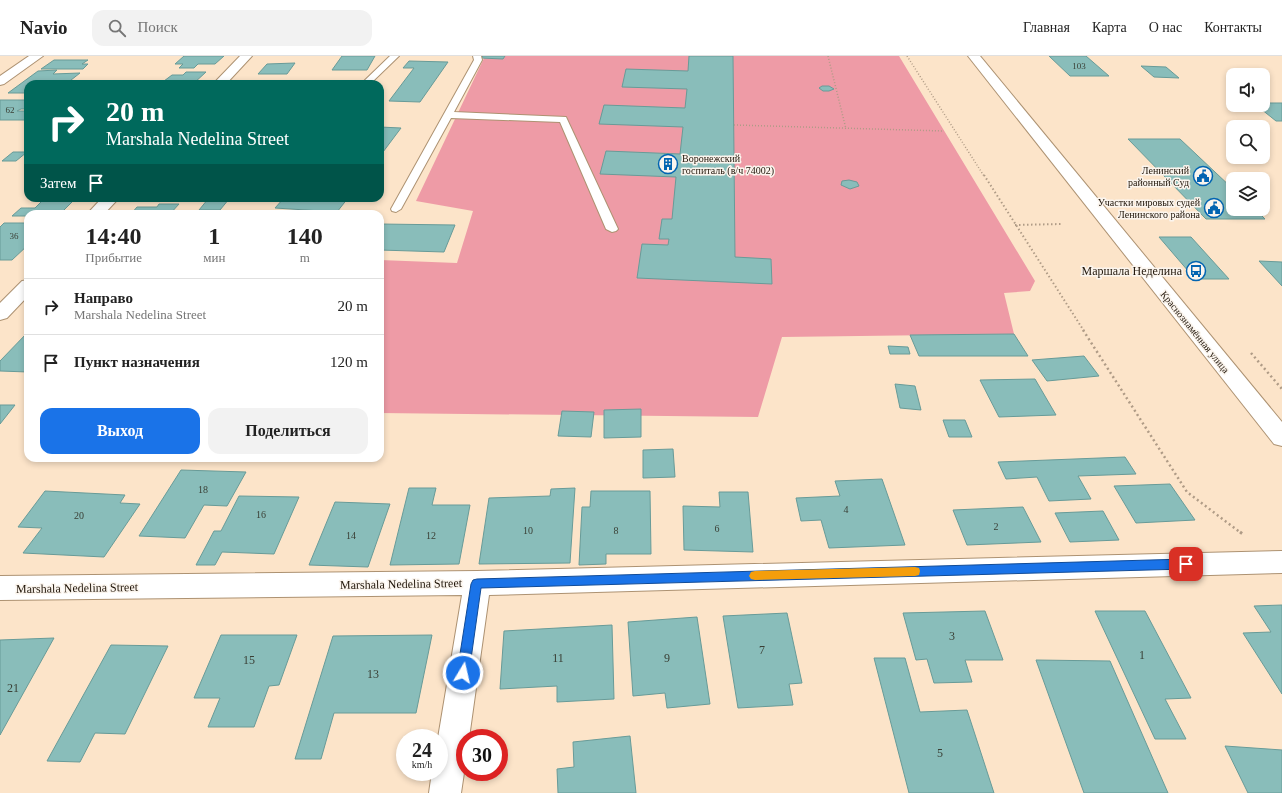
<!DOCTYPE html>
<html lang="ru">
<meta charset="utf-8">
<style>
:root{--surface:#fff;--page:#f2f2f2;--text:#222;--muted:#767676;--line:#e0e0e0;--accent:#1a73e8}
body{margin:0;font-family:Georgia,serif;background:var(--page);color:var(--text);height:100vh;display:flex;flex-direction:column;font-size:15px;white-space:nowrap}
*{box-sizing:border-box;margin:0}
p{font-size:13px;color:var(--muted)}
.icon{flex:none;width:22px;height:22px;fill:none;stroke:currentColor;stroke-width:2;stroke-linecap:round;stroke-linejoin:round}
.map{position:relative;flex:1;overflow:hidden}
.drawer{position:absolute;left:24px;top:154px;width:360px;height:252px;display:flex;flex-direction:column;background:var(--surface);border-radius:12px;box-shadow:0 2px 6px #0003}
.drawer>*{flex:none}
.guide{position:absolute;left:24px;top:24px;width:360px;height:122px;border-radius:12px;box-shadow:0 2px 6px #0003;background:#00695c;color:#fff;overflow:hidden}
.buttons{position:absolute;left:1226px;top:12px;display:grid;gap:8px}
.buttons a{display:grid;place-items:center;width:44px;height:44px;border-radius:8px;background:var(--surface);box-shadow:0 2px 6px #0003;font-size:20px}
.speed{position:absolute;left:396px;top:673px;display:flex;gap:8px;font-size:20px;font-weight:700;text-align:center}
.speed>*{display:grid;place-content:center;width:52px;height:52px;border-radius:50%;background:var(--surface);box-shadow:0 2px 6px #0003;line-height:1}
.speed small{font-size:10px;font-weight:400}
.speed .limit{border:6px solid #d22;background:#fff;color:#111}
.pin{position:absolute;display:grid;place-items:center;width:34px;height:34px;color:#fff;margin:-17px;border-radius:8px;box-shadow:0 2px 6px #0006}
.me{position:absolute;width:44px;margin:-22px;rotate:9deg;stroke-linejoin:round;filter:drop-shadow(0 0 3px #0008)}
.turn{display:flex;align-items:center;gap:14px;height:84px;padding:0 16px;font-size:18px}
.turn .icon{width:52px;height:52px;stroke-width:2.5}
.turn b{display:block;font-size:28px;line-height:34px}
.then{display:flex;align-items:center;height:38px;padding:0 16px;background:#0003;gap:8px;font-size:15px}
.eta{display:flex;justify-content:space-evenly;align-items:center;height:68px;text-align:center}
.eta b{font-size:24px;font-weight:700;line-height:28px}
.action{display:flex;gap:8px;margin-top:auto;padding:8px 16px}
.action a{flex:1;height:46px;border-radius:12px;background:var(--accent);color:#fff;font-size:16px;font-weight:700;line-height:46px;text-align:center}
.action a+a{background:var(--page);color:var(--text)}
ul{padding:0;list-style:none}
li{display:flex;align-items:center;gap:12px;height:56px;padding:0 16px;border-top:1px solid var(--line)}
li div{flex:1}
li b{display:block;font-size:15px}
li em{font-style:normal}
header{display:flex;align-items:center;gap:24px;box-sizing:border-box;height:56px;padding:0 20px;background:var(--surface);border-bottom:1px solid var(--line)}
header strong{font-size:19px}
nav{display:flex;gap:22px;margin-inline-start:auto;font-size:14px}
.search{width:280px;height:36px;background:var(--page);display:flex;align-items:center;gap:10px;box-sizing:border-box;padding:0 14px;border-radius:12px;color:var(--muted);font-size:15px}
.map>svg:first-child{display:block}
</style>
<header>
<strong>Navio</strong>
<div class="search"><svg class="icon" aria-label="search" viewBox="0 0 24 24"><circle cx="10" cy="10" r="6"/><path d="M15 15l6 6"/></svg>Поиск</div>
<nav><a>Главная</a><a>Карта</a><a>О нас</a><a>Контакты</a></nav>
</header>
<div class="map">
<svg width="1282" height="737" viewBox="0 0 1282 737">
<rect width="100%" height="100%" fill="#fce4c9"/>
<path fill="#ee9ba6" d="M485,0H899L1035,225L1030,235L1004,237L1014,278L782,281L758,361L380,357V204L457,207L473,155L416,145Z"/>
<path fill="#89bdba" stroke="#689b98" d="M184,0H224L215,8H198L194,12H179L183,8H175Z
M342,0H375L367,14H332Z
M483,0H505L503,3L481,2Z
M689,0H733L735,201L771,203L772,228L637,222L642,188L668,189L669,183H659L662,163H672L676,121L600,118L606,95L680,98L683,71L599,68L604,49L685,52L687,33L622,31L626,13L688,15Z
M1049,0H1086L1109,20H1070Z
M54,4H88L82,8H88L83,13H41Z
M409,5L448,6L420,46L389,45L414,12H403Z
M295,7L287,18H258L267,8Z
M1141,10L1166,11L1179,22L1154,21Z
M57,14L53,18L80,17L66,28H28V37H8L38,15Z
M186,16H206L193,28H160L172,19H183Z
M121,25H152L148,28H116Z
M822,30H829L834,33L829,35H823L819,32Z
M0,44H28V53H21L17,55H28V64H0Z
M1263,47H1282V65H1276L1256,49H1263Z
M380,71L401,72L380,100Z
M1128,83H1180L1233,133V153H1255L1265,163H1206Z
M13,96H27L16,105H2Z
M849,124L857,126L859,130L850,133L841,129L842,125Z
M45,142H76L60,158H28V160H12L21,152H35Z
M284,142H348L337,156L275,152Z
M208,143H229L220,154H199Z
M159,148H179L170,158H131L137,151H157Z
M4,167H28V189L12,204H0V171Z
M380,168L455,169L444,196L380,194Z
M1159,181H1191L1229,223H1195Z
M1259,205L1282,206V230Z
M28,276V316L0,315V305Z
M1014,278L1028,300H919L910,279Z
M888,290L908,291L910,298H890Z
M1084,300L1099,320L1047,325L1032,304Z
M1035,323L1056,359L999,361L980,324Z
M895,328L915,330L921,354L900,352Z
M0,349H15L0,368Z
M641,353V381L604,382V354Z
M562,355L594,356L591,381L558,380Z
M943,364H965L972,381H949Z
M673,393L675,421L643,422V394Z
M1125,401L1136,418L1078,420L1091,443L1049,445L1037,421L1006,423L998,406Z
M181,414L246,416L227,450L204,449L185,482L139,480Z
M882,423L905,489L829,492L821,464L801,465L796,442L840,440L835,425Z
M1170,428L1195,464L1136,467L1114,430Z
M409,432H436L432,449H470L459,508L390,509Z
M575,432L570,507L479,508L489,442L550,440L551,433Z
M45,435L125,439L120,447L140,448L104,501L23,497L42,472L18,471Z
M591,435H650L651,498H606V508L579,509L582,451H590Z
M719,436H748L753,496L684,494L683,450L720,451Z
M239,440L299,441L274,498L222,496L215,509H196L214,475H221Z
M335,446L390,448L368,511L309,509Z
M1023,451L1041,486L967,489L953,454Z
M1103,455L1119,484L1070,486L1055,457Z
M1282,549V638L1243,577L1271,576L1254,550Z
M985,555L1003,604H965L972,626L934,627L927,603L916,604L903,557Z
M1095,555H1145L1191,642L1165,643L1186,683H1155Z
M787,557L802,627L789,628L793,649L738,652L723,560Z
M697,561L710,648L667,652L665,637L633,640L628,566Z
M612,569L614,643L557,646V630L500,633L504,575Z
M221,579H297L279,629L269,630L254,671H208L220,642H194Z
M432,579L416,657H334L321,703H295L333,580Z
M54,582L0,679V584Z
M111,589L168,590L125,678L95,677L80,706L47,705Z
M874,602H905L920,656L967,654L994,737H909Z
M1036,604L1110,605L1168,737H1084Z
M630,680L636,737H558L557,713L574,711L573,686Z
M1225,690L1282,694V737H1248Z"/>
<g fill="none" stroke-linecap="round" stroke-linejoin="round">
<g stroke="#ad9272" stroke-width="2">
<path id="service" d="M390,0H399L370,28H361Z
M473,0H481L482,4L454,56L566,61L618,173L616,175L612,176L606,173L560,66L451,62L401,153L396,156L392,155L391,153L474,4Z"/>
</g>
<g stroke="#ad9272" stroke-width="2">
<path id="minor" d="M29,0H43L4,28L0,29V20Z
M240,0H252L226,28H213Z
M102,142H119L104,158H87Z
M28,224V240L7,262L0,264V247L22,225Z
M1282,495V517L489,539L469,682H465V710L461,737H429L432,716H439L438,682L462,539L0,544V520L477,515Z"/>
</g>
<g stroke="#ad9272" stroke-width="2">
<path id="tertiary" d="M968,0H980L1282,366V390L1274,388Z"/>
</g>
<path stroke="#af9b86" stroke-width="1.5" stroke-dasharray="1 2" stroke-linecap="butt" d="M828,0L846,73
M907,0L984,120
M734,69L944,75"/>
<path stroke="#af9b86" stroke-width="2" stroke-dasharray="1.5 2.5" stroke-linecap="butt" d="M984,119L1084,275
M1015,169L1061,168"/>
<path stroke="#af9b86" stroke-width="2.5" stroke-dasharray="2 3" stroke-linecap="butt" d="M1083,274L1187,436L1241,477
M1251,297L1282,333"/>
<path stroke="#af9b86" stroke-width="3" stroke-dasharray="2.5 4" stroke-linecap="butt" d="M1240,476L1243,478"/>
<use href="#service" fill="#fff" fill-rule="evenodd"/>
<use href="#minor" fill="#fff" fill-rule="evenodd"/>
<use href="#tertiary" fill="#fff" fill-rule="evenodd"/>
</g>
<path fill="#1a73e8" stroke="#114b97" d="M1186,503L1189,505L1191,508L1189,511L1186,513L481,532L469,617L467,621L463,623L459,621L457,617L471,528L473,524L477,523Z"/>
<path fill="#f59e0b" d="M915,511L919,512L920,515L919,519L915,520L755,524L751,523L749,520L751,516L755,515Z"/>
<defs>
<g id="building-ring" transform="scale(1)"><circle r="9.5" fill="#fbf5ee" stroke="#0264b1" stroke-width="1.5"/><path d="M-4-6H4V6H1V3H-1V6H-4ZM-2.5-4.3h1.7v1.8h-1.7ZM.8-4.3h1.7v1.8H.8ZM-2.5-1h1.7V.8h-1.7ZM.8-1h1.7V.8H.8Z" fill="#0264b1"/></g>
<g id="civic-ring" transform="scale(1)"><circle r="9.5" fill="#fbf5ee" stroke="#0264b1" stroke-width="1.5"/><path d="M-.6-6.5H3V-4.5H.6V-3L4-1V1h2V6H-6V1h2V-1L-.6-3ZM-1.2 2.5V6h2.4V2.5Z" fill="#0264b1"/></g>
<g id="bus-ring" transform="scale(1)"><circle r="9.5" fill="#fbf5ee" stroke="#0264b1" stroke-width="1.5"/><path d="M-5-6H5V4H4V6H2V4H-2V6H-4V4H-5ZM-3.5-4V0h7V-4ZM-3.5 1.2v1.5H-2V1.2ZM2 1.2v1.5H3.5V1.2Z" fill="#0264b1"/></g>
</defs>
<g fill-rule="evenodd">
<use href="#building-ring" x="668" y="108"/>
<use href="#civic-ring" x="1203" y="120"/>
<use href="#civic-ring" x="1214" y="152"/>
<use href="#bus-ring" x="1196" y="215"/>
</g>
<g text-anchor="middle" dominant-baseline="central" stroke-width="3" stroke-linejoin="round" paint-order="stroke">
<g font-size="9" fill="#3a3f35">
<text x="1079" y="10">103</text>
<text x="10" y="54">62</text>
<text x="14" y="180">36</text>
</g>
<g font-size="10" fill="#201509" stroke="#fbf5ee" text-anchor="end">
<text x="682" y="102" text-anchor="start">Воронежский<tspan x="682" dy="12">госпиталь (в/ч 74002)</tspan></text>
<text x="1189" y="114">Ленинский<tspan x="1189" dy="12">районный Суд</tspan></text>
<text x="1200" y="146">Участки мировых судей<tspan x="1200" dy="12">Ленинского района</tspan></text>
</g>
<g font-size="10" fill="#201509" stroke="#fbf5ee">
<text transform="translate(1195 276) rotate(51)">Краснознамённая улица</text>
</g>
<g font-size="10" fill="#3a3f35">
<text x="203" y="433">18</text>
<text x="846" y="453">4</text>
<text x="261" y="458">16</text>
<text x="79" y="459">20</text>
<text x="996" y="470">2</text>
<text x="717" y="472">6</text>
<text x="528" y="474">10</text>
<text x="616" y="474">8</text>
<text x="351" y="479">14</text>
<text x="431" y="479">12</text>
</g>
<g font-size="12" fill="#201509" stroke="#fbf5ee" text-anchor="end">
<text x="1182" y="215">Маршала Неделина</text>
</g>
<g font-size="12" fill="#201509" stroke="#fbf5ee">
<text transform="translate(401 528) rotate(-1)">Marshala Nedelina Street</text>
<text transform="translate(77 532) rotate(-1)">Marshala Nedelina Street</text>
</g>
<g font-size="12" fill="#3a3f35">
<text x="952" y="580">3</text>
<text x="762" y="594">7</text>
<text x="1142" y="599">1</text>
<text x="558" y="602">11</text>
<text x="667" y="602">9</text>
<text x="249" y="604">15</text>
<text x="373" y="618">13</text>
<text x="13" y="632">21</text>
<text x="940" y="697">5</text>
</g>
</g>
</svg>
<div class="buttons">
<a><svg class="icon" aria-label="sound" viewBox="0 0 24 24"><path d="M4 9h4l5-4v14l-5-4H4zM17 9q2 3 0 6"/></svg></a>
<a><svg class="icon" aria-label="search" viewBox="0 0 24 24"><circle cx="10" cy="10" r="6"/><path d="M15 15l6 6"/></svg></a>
<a><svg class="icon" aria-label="layers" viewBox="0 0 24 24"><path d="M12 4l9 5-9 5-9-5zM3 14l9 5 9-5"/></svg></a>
</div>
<div class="speed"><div>24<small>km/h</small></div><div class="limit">30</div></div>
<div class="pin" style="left:1186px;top:508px;background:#d93025"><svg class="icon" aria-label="arrive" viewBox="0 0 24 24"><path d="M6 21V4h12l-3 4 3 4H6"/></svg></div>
<svg class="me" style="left:463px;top:617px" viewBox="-20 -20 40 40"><circle r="17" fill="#1a73e8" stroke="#fff" stroke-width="3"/><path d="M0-11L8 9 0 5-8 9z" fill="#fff"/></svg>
<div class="guide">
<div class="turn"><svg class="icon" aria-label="right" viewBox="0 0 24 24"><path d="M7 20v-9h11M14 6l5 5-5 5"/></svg><div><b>20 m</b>Marshala Nedelina Street</div></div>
<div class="then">Затем<svg class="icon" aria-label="arrive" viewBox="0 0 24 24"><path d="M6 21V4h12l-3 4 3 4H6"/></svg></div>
</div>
<section class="drawer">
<div class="eta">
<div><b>14:40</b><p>Прибытие</p></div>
<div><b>1</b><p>мин</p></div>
<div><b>140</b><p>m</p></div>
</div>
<ul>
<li><svg class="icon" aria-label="right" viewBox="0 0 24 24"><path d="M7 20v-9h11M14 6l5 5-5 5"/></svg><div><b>Направо</b><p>Marshala Nedelina Street</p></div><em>20 m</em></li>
<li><svg class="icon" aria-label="arrive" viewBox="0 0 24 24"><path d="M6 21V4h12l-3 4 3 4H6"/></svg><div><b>Пункт назначения</b></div><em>120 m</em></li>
</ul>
<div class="action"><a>Выход</a><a>Поделиться</a></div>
</section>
</div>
